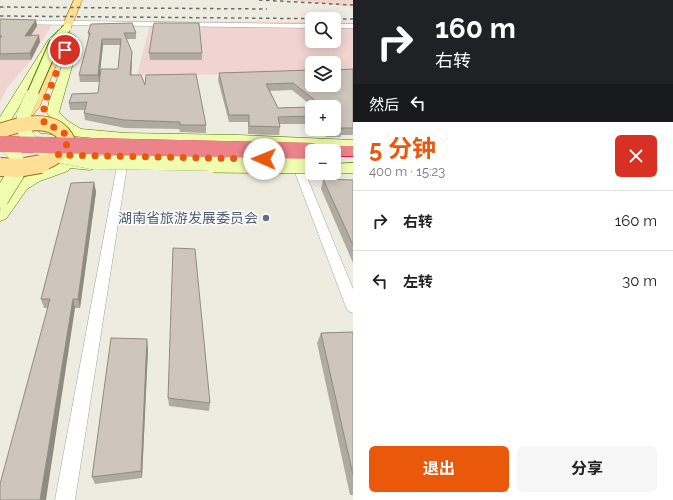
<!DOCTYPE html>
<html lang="zh">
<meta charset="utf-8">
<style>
:root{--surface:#fff;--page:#f6f6f6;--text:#222;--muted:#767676;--line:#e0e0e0;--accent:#ea580c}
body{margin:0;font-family:Raleway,"Noto Sans SC",sans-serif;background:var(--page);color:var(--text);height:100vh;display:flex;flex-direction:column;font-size:15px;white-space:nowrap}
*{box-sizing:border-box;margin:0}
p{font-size:13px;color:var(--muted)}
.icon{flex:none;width:22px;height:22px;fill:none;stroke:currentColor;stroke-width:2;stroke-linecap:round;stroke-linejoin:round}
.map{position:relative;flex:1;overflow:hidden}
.details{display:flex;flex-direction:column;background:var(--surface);width:320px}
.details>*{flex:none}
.guide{background:#202124;color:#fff;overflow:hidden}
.buttons{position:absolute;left:305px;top:12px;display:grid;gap:8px}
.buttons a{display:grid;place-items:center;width:36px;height:36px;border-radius:6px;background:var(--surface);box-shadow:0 2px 10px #0003;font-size:20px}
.pin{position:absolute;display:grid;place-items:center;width:34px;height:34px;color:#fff;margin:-17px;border:2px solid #fff;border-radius:50%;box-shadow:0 1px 4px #0007}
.me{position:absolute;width:44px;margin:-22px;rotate:271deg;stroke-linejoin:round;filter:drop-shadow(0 0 3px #0008)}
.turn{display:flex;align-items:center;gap:14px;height:84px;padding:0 16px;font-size:18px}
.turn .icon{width:52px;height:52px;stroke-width:2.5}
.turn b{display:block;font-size:28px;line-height:34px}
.then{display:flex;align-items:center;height:38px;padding:0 16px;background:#0003;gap:8px;font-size:15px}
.round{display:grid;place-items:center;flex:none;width:42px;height:42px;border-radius:6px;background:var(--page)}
.overview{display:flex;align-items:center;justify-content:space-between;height:68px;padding:0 16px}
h1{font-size:24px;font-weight:700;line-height:30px;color:var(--accent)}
.button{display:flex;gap:8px;margin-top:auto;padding:8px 16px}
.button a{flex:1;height:46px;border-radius:6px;background:var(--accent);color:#fff;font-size:16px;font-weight:700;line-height:46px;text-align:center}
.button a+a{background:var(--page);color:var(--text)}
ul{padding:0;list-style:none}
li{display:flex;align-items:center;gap:12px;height:60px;padding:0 16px;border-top:1px solid var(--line)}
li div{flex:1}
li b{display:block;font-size:15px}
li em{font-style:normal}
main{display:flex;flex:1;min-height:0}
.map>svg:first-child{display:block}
</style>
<main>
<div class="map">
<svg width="353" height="500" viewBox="0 0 353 500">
<rect width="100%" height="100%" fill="#eeece1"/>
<path fill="#f1d4cf" d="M292,0H353V7Z
M151,21L312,22V41H334V22L353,23V74H334V63H312V74L137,75Z
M0,25H52L38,47Z
M0,59L31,60L7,88L0,102Z"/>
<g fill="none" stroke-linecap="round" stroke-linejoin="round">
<g stroke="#a3a3a3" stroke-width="1">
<path id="street" d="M0,20L312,24V28L0,24Z
M334,24H353V28H334Z
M122,163L127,166L75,500H55L117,166Z
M299,167L304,170L353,289V313L348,311L346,307L294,170Z"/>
</g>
<g stroke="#5b7700" stroke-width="1">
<path id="secondary" d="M60,30L64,33L56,42L16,112L5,129L0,130V117L49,39L57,31Z
M70,33L75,36L73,63L59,112L68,121L81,129L125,133L239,135L353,140V148L239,143L125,141L40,133L38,130L40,127H59L47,113L49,102L63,63L65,36Z
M33,158L90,160L95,162L98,165L95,168L90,170L70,168L68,171L40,181L27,189L6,219L0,221C0,215 0,207 1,202C11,181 30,174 50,167L28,165L26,162L28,159Z
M353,163V173L334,174L332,173H334V164Z"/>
</g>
<g stroke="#957600" stroke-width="1">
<path id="primary" d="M74,0H82L40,106L28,121L23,122L18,121L16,118L27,105Z"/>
</g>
<g stroke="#e21945" stroke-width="2">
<path id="highway" d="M334,146H353V156H334V151H326L328,147Z"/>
</g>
<use href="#street" fill="#fff" fill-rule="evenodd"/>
<use href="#secondary" fill="#f0fdb0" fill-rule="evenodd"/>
<use href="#primary" fill="#ffde96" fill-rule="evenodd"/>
<use href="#highway" fill="#ec838a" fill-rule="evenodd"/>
<path stroke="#6a6a6a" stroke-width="1.5" stroke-dasharray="3.5 3.5" stroke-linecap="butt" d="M259,0L353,5
M0,7L267,9
M0,16L353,19"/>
<g stroke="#5b7700" stroke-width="9" stroke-linecap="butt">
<path id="secondary-bridge-far3" d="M54,43L56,39L67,28"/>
</g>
<g stroke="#5b7700" stroke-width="12" stroke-linecap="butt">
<path id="secondary-bridge-far2" d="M31,97L55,42"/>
</g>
<g stroke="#5b7700" stroke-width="14" stroke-linecap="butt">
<path id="secondary-bridge-far1" d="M32,96L24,114L23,127L27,137L34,145L55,155L90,162L287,165
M0,141C9,147 18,153 17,165"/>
</g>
<g stroke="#5b7700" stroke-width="18" stroke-linecap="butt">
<path id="secondary-bridge" d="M213,164L312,165
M0,199L15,175L17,164"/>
</g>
<g stroke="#957600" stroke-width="16" stroke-linecap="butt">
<path id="primary-bridge-far1" d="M0,131C22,123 56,115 68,141C62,155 51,161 37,165"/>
</g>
<g stroke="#957600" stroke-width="20" stroke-linecap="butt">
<path id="primary-bridge" d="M0,167L18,168L41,164"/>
</g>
<g stroke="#e21945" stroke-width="16" stroke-linecap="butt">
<path id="highway-bridge" d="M0,144L312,151"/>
</g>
<use href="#secondary-bridge-far3" stroke="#f0fdb0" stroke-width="8"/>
<use href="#secondary-bridge-far2" stroke="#f0fdb0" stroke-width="10"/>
<use href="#secondary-bridge-far1" stroke="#f0fdb0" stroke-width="14"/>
<use href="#secondary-bridge" stroke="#f0fdb0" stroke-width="17"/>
<use href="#primary-bridge-far1" stroke="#ffde96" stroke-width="14"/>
<use href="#primary-bridge" stroke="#ffde96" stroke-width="18"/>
<use href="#highway-bridge" stroke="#ec838a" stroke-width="16"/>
</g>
<path fill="#b1aaa0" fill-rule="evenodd" d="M0,19L36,20L37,26L31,36L40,42L31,60H0Z
M88,33H136V39H126L132,52V58L131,75L145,85L206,125V133L180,132L179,129L125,128L85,120L84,113V110H70L69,103L98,93L118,69L120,45H103L99,82H80L79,75L89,39Z
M149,53H202V60H150Z
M353,69V135H341L340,137H326L320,129H334L312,107V124H280V127L279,135L248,134V122H229L218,80L219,73ZM292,90L307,102L305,107L278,108L270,91Z
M323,179L353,180V263L321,189Z
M94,182L96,192L80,308H44L41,299Z
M353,332V495H350L317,343L321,333Z
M148,349L142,478L95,484L92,477Z
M168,398L210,403L209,411L169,406Z"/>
<path fill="#908b82" d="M36,20L37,26L26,42L25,36Z
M39,35L40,42L31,60L30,53Z
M102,39L103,45L99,82L98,75Z
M132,52V58L131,82L130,75Z
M94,182L96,192L80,308L78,299Z
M73,299L75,308L46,500H40Z
M147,339L148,349L142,478L141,471Z"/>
<path fill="#cec6ba" stroke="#908b82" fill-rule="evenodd" d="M0,19L36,20L25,36L39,35L30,53L0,54V38L2,36H0Z
M132,23L136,33H124L132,52L130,75H141L145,85L146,75L196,74L206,125H180V122L124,120L84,113L87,102L69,103L72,94L98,93L101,69H118L121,39H102L98,75H79L90,33H88L91,24Z
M154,23H199L202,53H149Z
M353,69V128H341L343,129L329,130L328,129H334V107H312V116L278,117L280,127L249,126V115H229L219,73L312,70V85H334V70ZM293,83L316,101H307L311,107L278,108L266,84Z
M323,179L353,180V245Z
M94,182L78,299H73L40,500H0V484L50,299H41L71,183Z
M173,248L195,249L210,403L168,398Z
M353,332V475L321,333Z
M111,338L147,339L141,471L92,477Z"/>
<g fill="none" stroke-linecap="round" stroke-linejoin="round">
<path stroke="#ea580c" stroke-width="7" stroke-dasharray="0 12.6" d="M65,50L44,104V124L62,130L67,137V144L58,155L264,159"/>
</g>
<circle fill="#5c6f8a" stroke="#fff" stroke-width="1.5" cx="266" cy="218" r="4"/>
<g text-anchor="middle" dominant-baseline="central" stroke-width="3" stroke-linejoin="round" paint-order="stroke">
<g font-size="14" fill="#4e5e75" stroke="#fff" text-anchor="end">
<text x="258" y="218">湖南省旅游发展委员会</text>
</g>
</g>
</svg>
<div class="buttons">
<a><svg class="icon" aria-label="search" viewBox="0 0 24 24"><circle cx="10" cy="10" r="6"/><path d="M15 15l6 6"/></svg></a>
<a><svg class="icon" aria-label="layers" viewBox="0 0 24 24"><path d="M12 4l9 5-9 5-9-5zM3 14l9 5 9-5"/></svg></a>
<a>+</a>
<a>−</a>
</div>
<div class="pin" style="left:65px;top:50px;background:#d93025"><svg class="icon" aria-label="arrive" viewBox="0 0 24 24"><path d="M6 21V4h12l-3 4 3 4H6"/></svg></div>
<svg class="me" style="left:264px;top:159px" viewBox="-20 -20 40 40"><circle r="19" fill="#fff"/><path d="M0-13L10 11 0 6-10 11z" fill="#ea580c"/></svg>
</div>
<section class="details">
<div class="guide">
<div class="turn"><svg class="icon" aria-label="right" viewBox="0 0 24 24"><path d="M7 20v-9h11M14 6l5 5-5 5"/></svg><div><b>160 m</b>右转</div></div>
<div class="then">然后<svg class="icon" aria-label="left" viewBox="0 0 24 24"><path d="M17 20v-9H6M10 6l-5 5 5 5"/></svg></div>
</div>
<div class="overview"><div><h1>5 分钟</h1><p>400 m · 15:23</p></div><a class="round" style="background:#d93025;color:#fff"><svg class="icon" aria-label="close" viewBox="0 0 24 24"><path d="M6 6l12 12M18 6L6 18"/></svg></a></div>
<ul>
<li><svg class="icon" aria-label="right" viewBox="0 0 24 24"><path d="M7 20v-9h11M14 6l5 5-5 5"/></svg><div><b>右转</b></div><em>160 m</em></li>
<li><svg class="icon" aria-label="left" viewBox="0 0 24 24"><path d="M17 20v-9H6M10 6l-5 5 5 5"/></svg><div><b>左转</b></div><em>30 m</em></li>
</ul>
<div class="button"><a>退出</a><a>分享</a></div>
</section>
</main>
